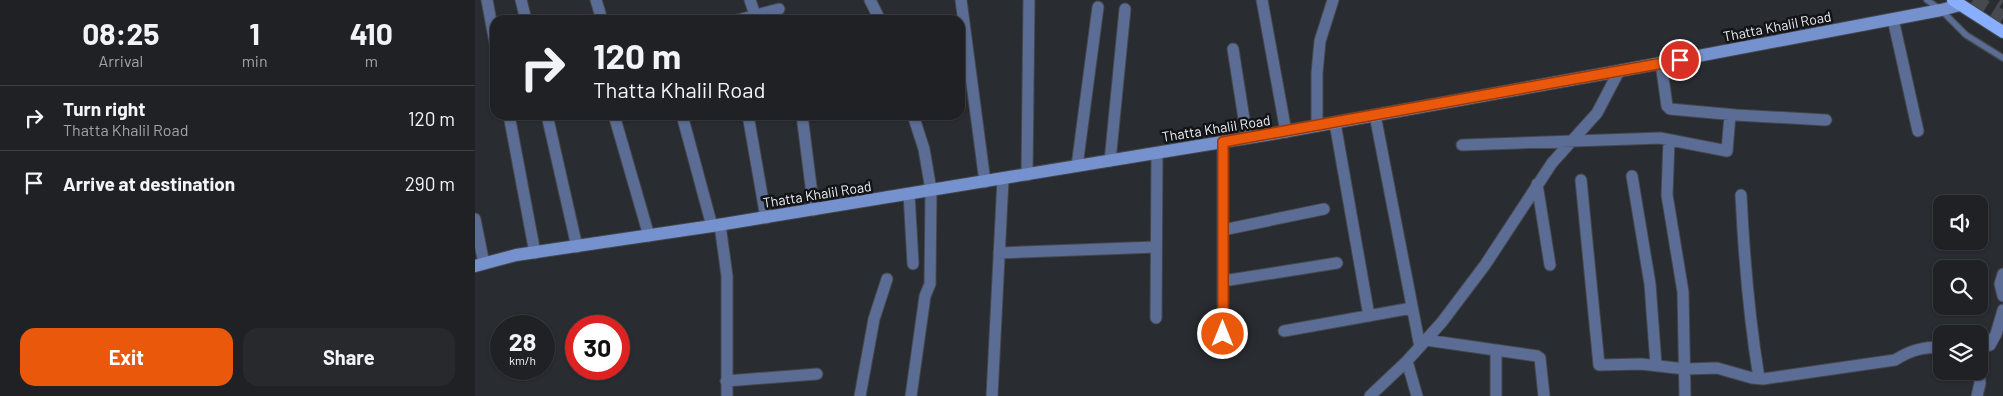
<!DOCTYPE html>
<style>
:root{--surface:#1f2125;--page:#27292d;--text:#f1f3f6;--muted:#a1a3a7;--line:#3c3e42;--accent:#ea580c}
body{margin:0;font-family:Barlow,sans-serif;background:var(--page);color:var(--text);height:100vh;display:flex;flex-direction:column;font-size:19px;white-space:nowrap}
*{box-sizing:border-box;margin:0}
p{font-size:16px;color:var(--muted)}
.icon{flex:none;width:28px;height:28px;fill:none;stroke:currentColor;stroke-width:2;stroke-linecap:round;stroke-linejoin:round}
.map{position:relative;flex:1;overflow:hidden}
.side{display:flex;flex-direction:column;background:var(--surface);width:475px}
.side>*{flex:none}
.top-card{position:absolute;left:15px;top:15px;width:475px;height:105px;border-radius:15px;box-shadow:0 1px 4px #0004,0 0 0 1px var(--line);background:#1f2125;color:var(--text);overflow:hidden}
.fabs{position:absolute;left:1458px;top:195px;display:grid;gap:10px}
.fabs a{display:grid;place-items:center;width:55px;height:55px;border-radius:10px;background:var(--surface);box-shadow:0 1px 4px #0004,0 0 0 1px var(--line);font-size:25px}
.speed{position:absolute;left:15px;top:315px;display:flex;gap:10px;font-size:25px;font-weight:700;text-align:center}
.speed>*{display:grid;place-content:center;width:65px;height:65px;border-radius:50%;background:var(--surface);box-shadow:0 1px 4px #0004,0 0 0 1px var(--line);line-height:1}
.speed small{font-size:12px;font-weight:400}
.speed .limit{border:8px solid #d22;background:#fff;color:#111}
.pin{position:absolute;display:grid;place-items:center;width:42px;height:42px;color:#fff;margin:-21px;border:2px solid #fff;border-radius:50%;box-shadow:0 1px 5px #0007}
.me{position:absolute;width:55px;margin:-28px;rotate:0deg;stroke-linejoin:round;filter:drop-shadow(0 0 4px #0008)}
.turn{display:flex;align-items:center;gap:18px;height:105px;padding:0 20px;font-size:22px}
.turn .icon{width:65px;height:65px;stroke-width:2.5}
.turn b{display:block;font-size:35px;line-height:42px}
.eta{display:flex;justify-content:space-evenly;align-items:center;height:85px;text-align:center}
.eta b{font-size:30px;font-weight:700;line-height:35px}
.cta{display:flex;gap:10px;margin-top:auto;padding:10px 20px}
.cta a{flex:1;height:58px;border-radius:15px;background:var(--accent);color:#fff;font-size:20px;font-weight:700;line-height:58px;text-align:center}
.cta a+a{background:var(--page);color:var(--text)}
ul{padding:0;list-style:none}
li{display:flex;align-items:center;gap:15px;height:65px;padding:0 20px;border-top:1px solid var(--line)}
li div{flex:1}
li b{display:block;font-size:19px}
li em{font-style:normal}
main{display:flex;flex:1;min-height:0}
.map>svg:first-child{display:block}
</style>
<main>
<section class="side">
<div class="eta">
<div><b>08:25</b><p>Arrival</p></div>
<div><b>1</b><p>min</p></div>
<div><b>410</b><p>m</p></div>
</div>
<ul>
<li><svg class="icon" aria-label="right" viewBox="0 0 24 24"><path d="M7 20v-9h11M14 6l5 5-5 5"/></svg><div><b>Turn right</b><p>Thatta Khalil Road</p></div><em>120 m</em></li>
<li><svg class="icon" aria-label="arrive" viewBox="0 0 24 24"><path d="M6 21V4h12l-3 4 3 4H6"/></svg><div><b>Arrive at destination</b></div><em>290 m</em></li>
</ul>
<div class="cta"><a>Exit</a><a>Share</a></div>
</section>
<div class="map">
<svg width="1528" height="396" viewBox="0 0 1528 396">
<rect width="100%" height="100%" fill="#292c31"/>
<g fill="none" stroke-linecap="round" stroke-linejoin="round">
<path stroke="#46494e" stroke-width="15" stroke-dasharray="15 8" stroke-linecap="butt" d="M1498,0L1528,18
M1525,0L1528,2"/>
<g stroke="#44474c" stroke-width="8">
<path id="lane" d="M1452,0L1466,10L1491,35L1528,58"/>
</g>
<g stroke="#44474c" stroke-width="13">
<path id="street" d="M12,0L20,43
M46,0L51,20
M121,0L127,20
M275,0L280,15
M395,0L405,20
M486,0L510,182
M787,0L811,132
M1418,19L1443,131
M263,20L304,9
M758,49L772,138
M1186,63L1192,106L1195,109L1261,115L1351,120
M34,115L60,253
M72,115L102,247
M139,115L174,236
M207,115L237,226
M273,115L291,218
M327,115L339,210
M900,115L945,347
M860,123L894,316
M842,126V73L845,41L858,0
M1194,140L1192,195L1208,292L1210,396
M987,145L1185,138L1252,151L1255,115
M635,161L650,9
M602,166L623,7
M552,175L554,0
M1157,176L1175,284L1181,365
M1106,180L1124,365L1166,364L1210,369L1242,368L1277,378L1288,379L1420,360C1436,350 1448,347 1466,347
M1062,184L1075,265
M434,194L438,264
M1266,195C1269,257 1274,317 1284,378
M0,219L9,264
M245,225L252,276V396
M748,230L849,209
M524,253L681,247
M1528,274L1525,284L1528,296
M748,281L862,263
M681,318L682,153
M809,331L937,308
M951,340L1062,356L1065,358L1069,396
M1504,348L1515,345L1521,334L1528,310
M1021,351V396
M748,352V142
M932,361L942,396
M251,381L342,374
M385,396L399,319L412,279
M436,396L450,296L455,284L456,190L449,149L438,115
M517,396L528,179
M895,396L932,361L967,322L1010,265L1077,163L1122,113L1144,71
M1502,396L1505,383L1504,364"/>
</g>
<g stroke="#44474c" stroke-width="14">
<path id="secondary" d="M0,266L41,255L237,226L796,134L1144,71L1466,10L1485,5"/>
</g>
<g stroke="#44474c" stroke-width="14">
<path id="primary" d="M1478,0L1528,32"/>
</g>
<use href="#lane" stroke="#5b6d94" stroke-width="5.5"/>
<use href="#street" stroke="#5b6d94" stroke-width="11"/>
<use href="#secondary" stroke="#7592cf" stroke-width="12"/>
<use href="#primary" stroke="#88aefd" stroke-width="12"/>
</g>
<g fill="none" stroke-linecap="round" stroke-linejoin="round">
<g stroke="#983908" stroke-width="12">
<path id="route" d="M748,334V142L1205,60"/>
</g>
<use href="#route" stroke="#ea580c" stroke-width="9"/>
</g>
<g text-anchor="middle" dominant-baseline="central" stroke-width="5" stroke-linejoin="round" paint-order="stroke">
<g font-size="14" fill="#edeef2" stroke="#131417">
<text transform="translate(1302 26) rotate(-11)">Thatta Khalil Road</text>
<text transform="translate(741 128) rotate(-9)">Thatta Khalil Road</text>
<text transform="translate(342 194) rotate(-9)">Thatta Khalil Road</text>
</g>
</g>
</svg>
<div class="fabs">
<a><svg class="icon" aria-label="sound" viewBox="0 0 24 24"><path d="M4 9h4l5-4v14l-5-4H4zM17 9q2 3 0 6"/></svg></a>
<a><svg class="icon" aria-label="search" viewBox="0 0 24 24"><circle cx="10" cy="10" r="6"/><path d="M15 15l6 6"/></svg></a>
<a><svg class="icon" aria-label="layers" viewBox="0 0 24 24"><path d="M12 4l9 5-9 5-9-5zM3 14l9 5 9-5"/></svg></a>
</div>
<div class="speed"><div>28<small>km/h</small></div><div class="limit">30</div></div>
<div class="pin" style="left:1205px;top:60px;background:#d93025"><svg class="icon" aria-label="arrive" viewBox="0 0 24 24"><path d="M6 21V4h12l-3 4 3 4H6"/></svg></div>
<svg class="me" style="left:748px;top:334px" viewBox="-20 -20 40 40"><circle r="17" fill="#ea580c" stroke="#fff" stroke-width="3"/><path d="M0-11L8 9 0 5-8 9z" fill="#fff"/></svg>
<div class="top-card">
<div class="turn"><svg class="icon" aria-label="right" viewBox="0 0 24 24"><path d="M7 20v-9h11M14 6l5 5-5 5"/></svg><div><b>120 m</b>Thatta Khalil Road</div></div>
</div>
</div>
</main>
